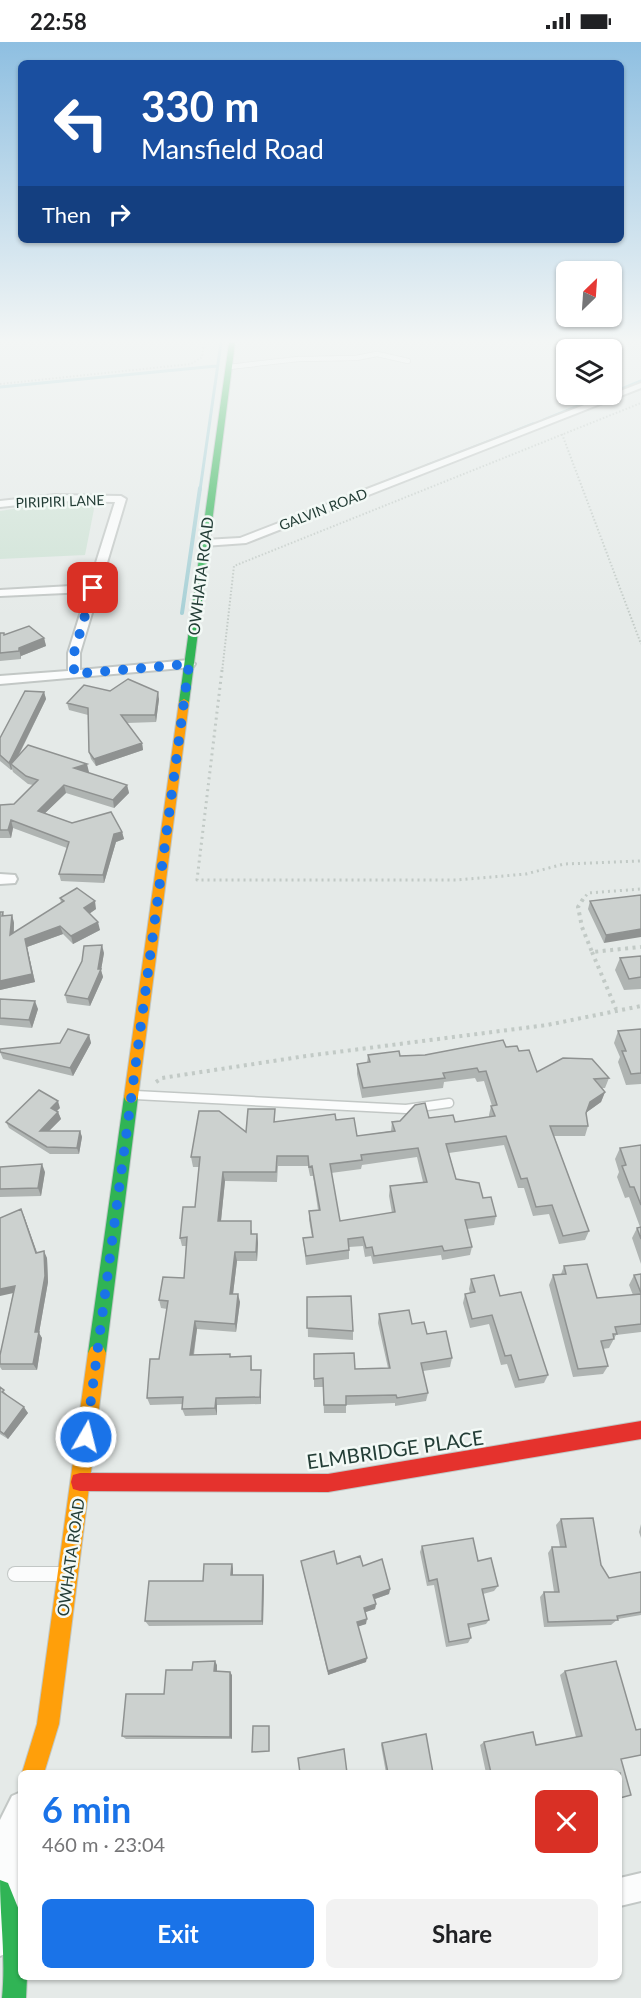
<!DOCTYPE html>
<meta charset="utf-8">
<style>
:root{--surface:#fff;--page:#f2f2f2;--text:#202124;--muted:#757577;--accent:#1a73e8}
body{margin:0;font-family:Lato,sans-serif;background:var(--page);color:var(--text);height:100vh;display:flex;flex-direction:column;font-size:22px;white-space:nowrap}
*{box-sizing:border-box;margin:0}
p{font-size:20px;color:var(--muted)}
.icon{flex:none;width:33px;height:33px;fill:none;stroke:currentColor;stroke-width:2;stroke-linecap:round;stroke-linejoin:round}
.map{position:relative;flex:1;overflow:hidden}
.sheet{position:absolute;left:18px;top:1728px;width:604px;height:210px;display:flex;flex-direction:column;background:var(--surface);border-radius:9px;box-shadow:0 2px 4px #0004}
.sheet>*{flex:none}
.top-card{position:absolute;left:18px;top:18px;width:606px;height:183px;border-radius:9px;box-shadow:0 2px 4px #0004;background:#1a4fa0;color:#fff;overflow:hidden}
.needle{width:39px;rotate:25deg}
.tools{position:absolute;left:556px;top:219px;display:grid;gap:12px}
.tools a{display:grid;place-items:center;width:66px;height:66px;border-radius:9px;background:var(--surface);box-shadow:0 2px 4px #0004;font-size:30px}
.pin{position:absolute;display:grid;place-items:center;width:51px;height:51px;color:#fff;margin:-26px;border-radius:12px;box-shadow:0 3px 9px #0006}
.me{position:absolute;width:66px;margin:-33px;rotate:8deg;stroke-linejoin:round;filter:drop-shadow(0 0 4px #0008)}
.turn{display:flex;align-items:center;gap:21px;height:126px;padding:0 24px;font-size:27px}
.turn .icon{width:78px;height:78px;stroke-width:2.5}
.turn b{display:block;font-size:42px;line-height:51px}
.then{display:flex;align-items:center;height:57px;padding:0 24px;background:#0003;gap:12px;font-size:22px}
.round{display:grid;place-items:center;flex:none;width:63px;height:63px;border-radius:9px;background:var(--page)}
.summary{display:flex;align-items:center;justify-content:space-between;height:102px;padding:0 24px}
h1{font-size:36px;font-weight:700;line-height:45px;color:var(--accent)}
.primary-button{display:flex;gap:12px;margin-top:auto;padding:12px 24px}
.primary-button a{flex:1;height:69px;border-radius:9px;background:var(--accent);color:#fff;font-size:24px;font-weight:700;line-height:69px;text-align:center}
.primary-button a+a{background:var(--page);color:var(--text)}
.status{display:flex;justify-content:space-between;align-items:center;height:42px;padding:0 30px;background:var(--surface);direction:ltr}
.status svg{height:16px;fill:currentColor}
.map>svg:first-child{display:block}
</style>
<div class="status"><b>22:58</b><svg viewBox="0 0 49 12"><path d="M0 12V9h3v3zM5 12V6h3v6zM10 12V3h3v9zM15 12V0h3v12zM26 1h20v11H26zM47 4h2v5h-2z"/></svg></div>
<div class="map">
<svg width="641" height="1956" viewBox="0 0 641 1956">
<rect width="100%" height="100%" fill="#e5eae8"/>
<path fill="#cee2d5" d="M84,460L95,462L85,513L0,517V469L44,462Z"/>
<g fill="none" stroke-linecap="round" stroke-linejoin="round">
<path stroke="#a7d0d6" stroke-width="3" d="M0,345L217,324
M612,351L641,339
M544,378L608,352
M426,424L533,382
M376,444L402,433
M200,448L221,301"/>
<path stroke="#a7d0d6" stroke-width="4" d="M182,571L200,446"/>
<g stroke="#c2c7c5" stroke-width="6">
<path id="lane-far2" d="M229,325L298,317L356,316L377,312L408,319"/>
</g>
<g stroke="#c2c7c5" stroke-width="11">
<path id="lane-far1" d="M135,1053L406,1067L449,1061"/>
</g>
<g stroke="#c2c7c5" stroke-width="16">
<path id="lane" d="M15,1532H61"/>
</g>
<g stroke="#c2c7c5" stroke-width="4">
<path id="street" d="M641,341V346L246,501L204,504L199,501L204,498L240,496Z
M55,453L121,454L126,457L80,611V628L189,618L195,622L193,625L0,642V634L68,629V611L87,550L0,554V548L89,543L115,460L55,459L0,465V459Z
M0,832L15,833L17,837L15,841L0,842Z
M21,1750V1832L14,1900L10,1910L0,1914V1778L12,1754Z
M641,1831V1859L620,1864V1836Z"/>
</g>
<g stroke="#c0c7c5" stroke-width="2">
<path id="fast" d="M229,301H235L189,660L184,663L179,660Z
M131,1049L136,1051L138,1055L106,1311L103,1317L97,1319L91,1317L88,1311L124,1055L126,1051Z
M0,1838L8,1841L21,1873V1935H27L26,1956H2C6,1916 0,1877 0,1838Z"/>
</g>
<g stroke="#c0c7c5" stroke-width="2">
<path id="slow" d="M184,657L189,660L138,1055L136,1059L131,1061L126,1059L124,1055L179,660Z
M97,1303L103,1305L106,1311L59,1682L44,1731H22L37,1682L88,1311L91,1305Z"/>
</g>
<g stroke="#c0c7c5" stroke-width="2">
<path id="jam" d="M641,1379V1397L328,1450L80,1449L73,1447L71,1440L73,1433L80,1431L328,1432Z"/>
</g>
<path stroke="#c2cac6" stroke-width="2" stroke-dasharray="1.5 2" stroke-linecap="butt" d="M0,342L191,322L202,315L204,301
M562,392L641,602
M222,630L234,524L641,361"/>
<path stroke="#c2cac6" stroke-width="3" stroke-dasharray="2 4" stroke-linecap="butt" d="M222,628L197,838H457L526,832L564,822L641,819
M582,859L588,851L641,847"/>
<path stroke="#c2cac6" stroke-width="4" stroke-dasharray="3 4.5" stroke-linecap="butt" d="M583,857L578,865L582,885L592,910L641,905
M592,910L616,967
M156,1040L162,1036L306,1014L547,983L641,964"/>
<use href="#lane-far2" stroke="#fbfcfc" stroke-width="4.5"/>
<use href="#lane-far1" stroke="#fbfcfc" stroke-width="8"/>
<use href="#lane" stroke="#fbfcfc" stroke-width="14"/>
<use href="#street" fill="#fbfcfc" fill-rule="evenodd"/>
<use href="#fast" fill="#30b455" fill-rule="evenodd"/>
<use href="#slow" fill="#ff9f0a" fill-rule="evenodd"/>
<use href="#jam" fill="#e5322d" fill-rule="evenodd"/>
</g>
<path fill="#afb4b2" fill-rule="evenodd" d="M0,591L5,593L44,596L46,604L21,614V617L0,619Z
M110,649L159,657L156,680L127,681L142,701L143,708L96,724L91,717L89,710L88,673L69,668L67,661Z
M44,650L46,657L19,713L89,730L87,731L127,743L129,751L114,766L66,751L45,771L72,781L122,790L124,797L116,800L104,841L61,839L59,832L67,806L13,786L11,796H0V763L14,762L33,743L28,742L13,730L12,727L11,728L0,719V696Z
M641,853L604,901L588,867L590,859Z
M60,856L96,867L89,872L100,888L73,902L63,892L27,905L35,940L0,948L3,870L4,873H12L14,881V891L61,861Z
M104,911L101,928L103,935L90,964L67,961L65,953Z
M641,914V947L624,948L615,928L620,916Z
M0,957L38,967L32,986L0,983Z
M641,987V1043V1042L626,1043L618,1020L620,1015L614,1001L618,989Z
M89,993L91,1001L73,1034L3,1017L0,1010L60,1001Z
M506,1005L519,1009L537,1030L609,1036L605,1046H602L605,1050L601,1060L587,1070L586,1072L588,1084L585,1094H554L589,1189L585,1198L559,1202L549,1172L533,1174L524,1146H518L504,1103L449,1111L456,1137L483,1156L496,1174L494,1183L467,1187L472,1205L470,1213L442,1218L441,1213L373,1222L371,1214L365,1215L363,1204L349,1205V1217L306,1223L303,1196L312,1195L309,1178V1169L318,1168L313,1134H310L308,1124H278L277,1140L225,1139L221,1179L252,1188V1192H257L258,1201L257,1219H237L233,1252L240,1260L236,1290L197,1287L194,1313L230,1315L251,1314L252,1328L261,1335V1362L217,1363V1373L185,1374L182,1367L183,1362L150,1363L147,1356L159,1317L167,1267L161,1266L159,1258L184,1236L186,1204H182L180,1196L195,1165L199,1125H193L191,1115L246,1090L276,1080L336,1078L357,1094L391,1089L392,1080L429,1076L455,1080L489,1075V1073L491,1064H492L484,1039L477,1040L475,1036L444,1040L443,1046L362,1056L357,1032V1022L367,1021L368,1013L400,1014L425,1013ZM417,1115L423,1140L390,1144L389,1154L392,1171L340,1179L331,1131L361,1127L362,1123Z
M60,1066L57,1069L58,1070L61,1077L49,1089H80L82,1095L79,1112H50L9,1086L6,1080Z
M641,1103V1222L632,1196L637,1186L640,1185L629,1155L625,1156L617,1135L619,1130L615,1117L620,1106Z
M0,1125L45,1130L41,1154L0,1155Z
M24,1174L37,1210L47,1216L48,1240L39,1291L42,1296L37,1328H2L0,1325V1313L13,1251Z
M564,1224L597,1256L633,1253L629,1243L634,1233L641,1232V1290L616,1293L609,1306L603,1307L608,1324L603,1332L573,1335L549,1243L553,1233L561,1232Z
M471,1237L500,1254L548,1333L544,1341L515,1346L507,1322L501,1323L489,1282L470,1286L463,1261L465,1252L470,1251L469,1247Z
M307,1255L353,1289V1298L308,1295Z
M379,1272L412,1282L427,1292L452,1316L450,1325L423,1329L428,1351L426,1359L395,1364V1361L346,1363V1371H324L323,1345H314V1312L355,1327L388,1326L378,1281Z
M0,1345L8,1354L28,1371L8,1397L0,1392Z
M561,1477L601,1523L609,1536L641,1530V1573L618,1577L611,1583L544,1585L540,1555L544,1550H554L548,1511L552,1505H560L556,1483Z
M641,1482V1496L639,1490Z
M422,1504L478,1519L498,1544L494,1549L483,1552L489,1578L486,1582L469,1586L471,1596L468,1601L446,1605L434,1543L427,1544L420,1510Z
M301,1519L363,1524L390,1547L389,1552L375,1557L376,1562L375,1567L365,1570L366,1582L358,1584L366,1620L328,1633L302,1524Z
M232,1522L233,1527V1533H263L264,1538L263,1583L149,1584L145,1579L203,1539Z
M217,1623V1629L232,1633V1697H126L122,1694L164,1652L192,1628Z
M565,1629L636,1688L621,1717L620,1731H486L480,1703L484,1700L536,1703L576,1695L560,1633Z
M382,1701L433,1731H386L381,1703Z"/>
<path fill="#8f9291" d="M44,596L46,604L21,614V617L19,606Z
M44,650L46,657L13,724L11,722L12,727L11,728L9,721Z
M158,650L159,657L156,680L155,673Z
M142,701L143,708L96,724L94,717Z
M87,722L89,730L76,734L74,726Z
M64,743L66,751L40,776L38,769Z
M127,743L129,751L114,766L113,758Z
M11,778L13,786L11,796L8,788Z
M122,790L124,797L116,800L104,841L103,833L114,792Z
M95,859L96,867L86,874L84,866Z
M12,873L14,881L13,901L10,893Z
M98,880L100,888L73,902L71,894Z
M60,884L63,892L27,905L35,940L0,948V939L25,897Z
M641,887V895L604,901L606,893Z
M102,903L104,911L101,928L103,935L90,964L88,957L98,927Z
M35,959L38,967L32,986L29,978Z
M89,993L91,1001L73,1034L70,1026Z
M605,1050L601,1060L587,1070L582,1080L590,1060Z
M58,1059L60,1066L53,1072L51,1066Z
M58,1070L61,1077L43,1095L40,1089Z
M80,1089L82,1095L79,1112L77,1106Z
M42,1122L45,1130L41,1154L38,1146Z
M223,1130L225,1139L220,1188L218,1179Z
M21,1167L24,1174L39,1217L36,1211Z
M257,1192L258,1201L257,1219L256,1210Z
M44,1209L47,1216L48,1240L39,1291L42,1296L37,1328L33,1322L35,1290Z
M235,1210L237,1219L232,1260L230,1252Z
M15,1244L18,1250L0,1254V1247Z
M238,1252L240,1260L236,1290L235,1282Z
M195,1279L197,1287L192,1321L190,1313Z
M261,1328V1362L260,1355Z
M216,1356L217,1363V1373L215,1366Z
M24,1365L28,1371L8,1397L4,1392Z
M232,1522L233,1527V1539L231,1533Z
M263,1533L264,1538L263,1583L262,1579Z
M390,1547L389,1552L372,1558L373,1553Z
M376,1562L375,1567L363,1571L364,1566Z
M367,1577L366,1582L357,1585V1580Z
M367,1616L366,1620L328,1633V1629Z
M215,1619L217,1623V1633L214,1629Z
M230,1630L232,1633V1697L230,1695Z"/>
<path fill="#ccd1cf" stroke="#8f9291" stroke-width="1.5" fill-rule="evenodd" d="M29,584L44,596L19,606V609L0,611V591H4V593Z
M128,637L158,650L155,673H121L142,701L94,717L89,710L88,666L67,661L84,643L110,649Z
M25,649L44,650L9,721L0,713V696Z
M28,703L87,722L74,726L127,743L113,758L64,743L38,769L72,781L111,770L122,790L114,792L103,833L59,832L69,800L11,778L8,788H0V763L14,762L38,738L26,734L11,722Z
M77,846L95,859L84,866L98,880L71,894L60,884L25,897L32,932L0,939V870H3L2,874L12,873L10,893L64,859L60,856Z
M641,853V887L606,893L590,859Z
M102,903L98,927H101L88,957L65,953L82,919L84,904Z
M641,914V935L629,937L620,916Z
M0,957L35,959L29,978L0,976Z
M68,987L89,993L70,1026L0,1010V1007L60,1001Z
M641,987V1031L631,1032L622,1009H626L618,989Z
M503,998L506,1005L517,1004L519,1009L529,1008L537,1030L563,1016L592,1017L609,1036L594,1037L605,1050L590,1060L586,1071L588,1084H550L589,1189L563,1194L552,1163L536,1165L527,1136L521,1137L506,1094L446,1102L456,1137L479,1141L483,1156L491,1155L496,1174L465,1178L472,1205L444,1209L442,1204L374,1214L372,1205L366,1206L363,1195L348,1197L349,1208L306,1214L303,1196L313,1195L309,1169L320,1168L312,1124L309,1125L308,1114H277L276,1130H223L218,1179H251V1192H257L256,1210H235L230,1252H238L235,1282L195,1279L190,1313L230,1312V1315L251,1314V1328H261L260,1355L216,1356L215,1366L182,1367L183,1355L147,1356L150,1317H159L168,1259L159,1258L163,1235L184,1236L187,1195L180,1196L183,1165H195L200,1115H191L199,1069H219L246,1090L248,1067H275L274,1080L335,1072L336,1078L354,1076L357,1094L395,1089L392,1080L400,1079L415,1063L425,1061L429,1076L453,1073L455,1080L495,1074L491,1064L497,1063L486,1029L479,1030L477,1026L443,1031L445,1036L363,1046L357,1022L370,1020L368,1013L399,1009L400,1014L425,1013ZM418,1106L427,1140L390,1144L395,1170L340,1179L330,1122L362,1118L361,1113Z
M39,1048L58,1059L51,1066L58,1070L40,1089H80L77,1106L47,1105L6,1080Z
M641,1103V1163L634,1145H630L622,1124L626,1123L620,1106Z
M42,1122L38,1146L0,1147V1125Z
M21,1167L36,1211L44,1209L45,1234L35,1290H39L33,1322H0V1313L15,1244L0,1247V1176Z
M641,1185V1197L637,1186Z
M587,1222L597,1256L641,1252V1282L615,1285L617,1292H613L614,1297L601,1299L608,1324L578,1327L553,1233L566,1232L564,1224Z
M641,1232V1251L634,1233Z
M494,1233L500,1254L521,1250L548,1333L519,1338L511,1313L505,1314L492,1273L472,1277L465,1252L475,1250L471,1237Z
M351,1254L353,1289L307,1286V1255Z
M409,1268L412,1282L424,1280L427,1292L446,1289L452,1316L421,1321L428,1351L397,1356L396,1353L346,1354V1363H324L323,1336L314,1337V1312L354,1311L355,1327L390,1326L379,1272Z
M0,1345L4,1348L2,1350L24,1365L4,1392L0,1389Z
M593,1476L601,1523L609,1536L641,1530V1570L617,1574L618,1578L548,1580L544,1550H559L552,1505H566L561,1477Z
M473,1496L478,1519L491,1516L498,1544L482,1547L489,1578L468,1582L471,1596L449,1600L437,1537L429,1539L422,1504Z
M334,1509L337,1522L360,1514L363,1524L382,1517L390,1547L373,1553L376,1562L364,1566L367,1577L357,1580L367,1616L328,1629L301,1519Z
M204,1522H232L231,1533H263L262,1579H145L149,1539H203Z
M215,1619L214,1629L230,1630V1695L122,1694L126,1652H164L166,1628H192L193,1620Z
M616,1619L636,1688L641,1687V1713L621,1717L631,1753L620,1756V1731H491L484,1700L533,1690L536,1703L582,1694L565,1629Z
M253,1684H269V1709L252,1710Z
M426,1692L433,1731H388L382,1701Z
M344,1707L347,1731H300L298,1716Z"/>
<linearGradient id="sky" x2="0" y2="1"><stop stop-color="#8ebfe1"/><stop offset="0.52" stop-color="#f3f6f5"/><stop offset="1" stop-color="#f3f6f5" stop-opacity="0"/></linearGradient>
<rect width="641" height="575" fill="url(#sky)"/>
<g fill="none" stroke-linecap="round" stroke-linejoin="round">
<path stroke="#1a73e8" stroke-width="10" stroke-dasharray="0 18" d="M86,1395L189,622L74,632V611L93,546"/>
</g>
<g text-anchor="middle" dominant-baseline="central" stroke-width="5" stroke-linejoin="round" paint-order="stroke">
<g font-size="14" fill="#233d36" stroke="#f3f9f6">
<text transform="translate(60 459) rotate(-2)">PIRIPIRI LANE</text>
<text transform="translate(323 467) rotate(-21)">GALVIN ROAD</text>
</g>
<g font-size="16" fill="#233d36" stroke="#f3f9f6">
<text transform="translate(200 534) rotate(-83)">OWHATA ROAD</text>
<text transform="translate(70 1515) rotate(-82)">OWHATA ROAD</text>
</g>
<g font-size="20" fill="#233d36" stroke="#f3f9f6">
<text transform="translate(395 1407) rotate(-8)">ELMBRIDGE PLACE</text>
</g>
</g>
</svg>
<div class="tools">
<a><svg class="needle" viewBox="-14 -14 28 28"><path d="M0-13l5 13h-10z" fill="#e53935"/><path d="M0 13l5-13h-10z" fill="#757577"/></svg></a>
<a><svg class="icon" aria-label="layers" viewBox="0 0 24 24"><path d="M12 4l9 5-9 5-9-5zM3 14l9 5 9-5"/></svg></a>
</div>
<div class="pin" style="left:93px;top:546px;background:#d93025"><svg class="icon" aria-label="arrive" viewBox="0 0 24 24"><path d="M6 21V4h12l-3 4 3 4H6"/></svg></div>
<svg class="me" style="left:86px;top:1395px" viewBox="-20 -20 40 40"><circle r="17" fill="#1a73e8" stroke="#fff" stroke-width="3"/><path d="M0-11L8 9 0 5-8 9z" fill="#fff"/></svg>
<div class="top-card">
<div class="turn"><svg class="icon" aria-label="left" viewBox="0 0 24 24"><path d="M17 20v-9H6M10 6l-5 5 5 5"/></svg><div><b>330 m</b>Mansfield Road</div></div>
<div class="then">Then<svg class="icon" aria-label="right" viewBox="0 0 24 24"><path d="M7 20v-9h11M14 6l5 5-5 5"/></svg></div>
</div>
<section class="sheet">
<div class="summary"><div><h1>6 min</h1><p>460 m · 23:04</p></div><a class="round" style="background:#d93025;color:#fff"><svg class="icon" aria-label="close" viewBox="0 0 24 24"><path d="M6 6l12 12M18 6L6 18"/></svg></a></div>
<div class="primary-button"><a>Exit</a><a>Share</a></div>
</section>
</div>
